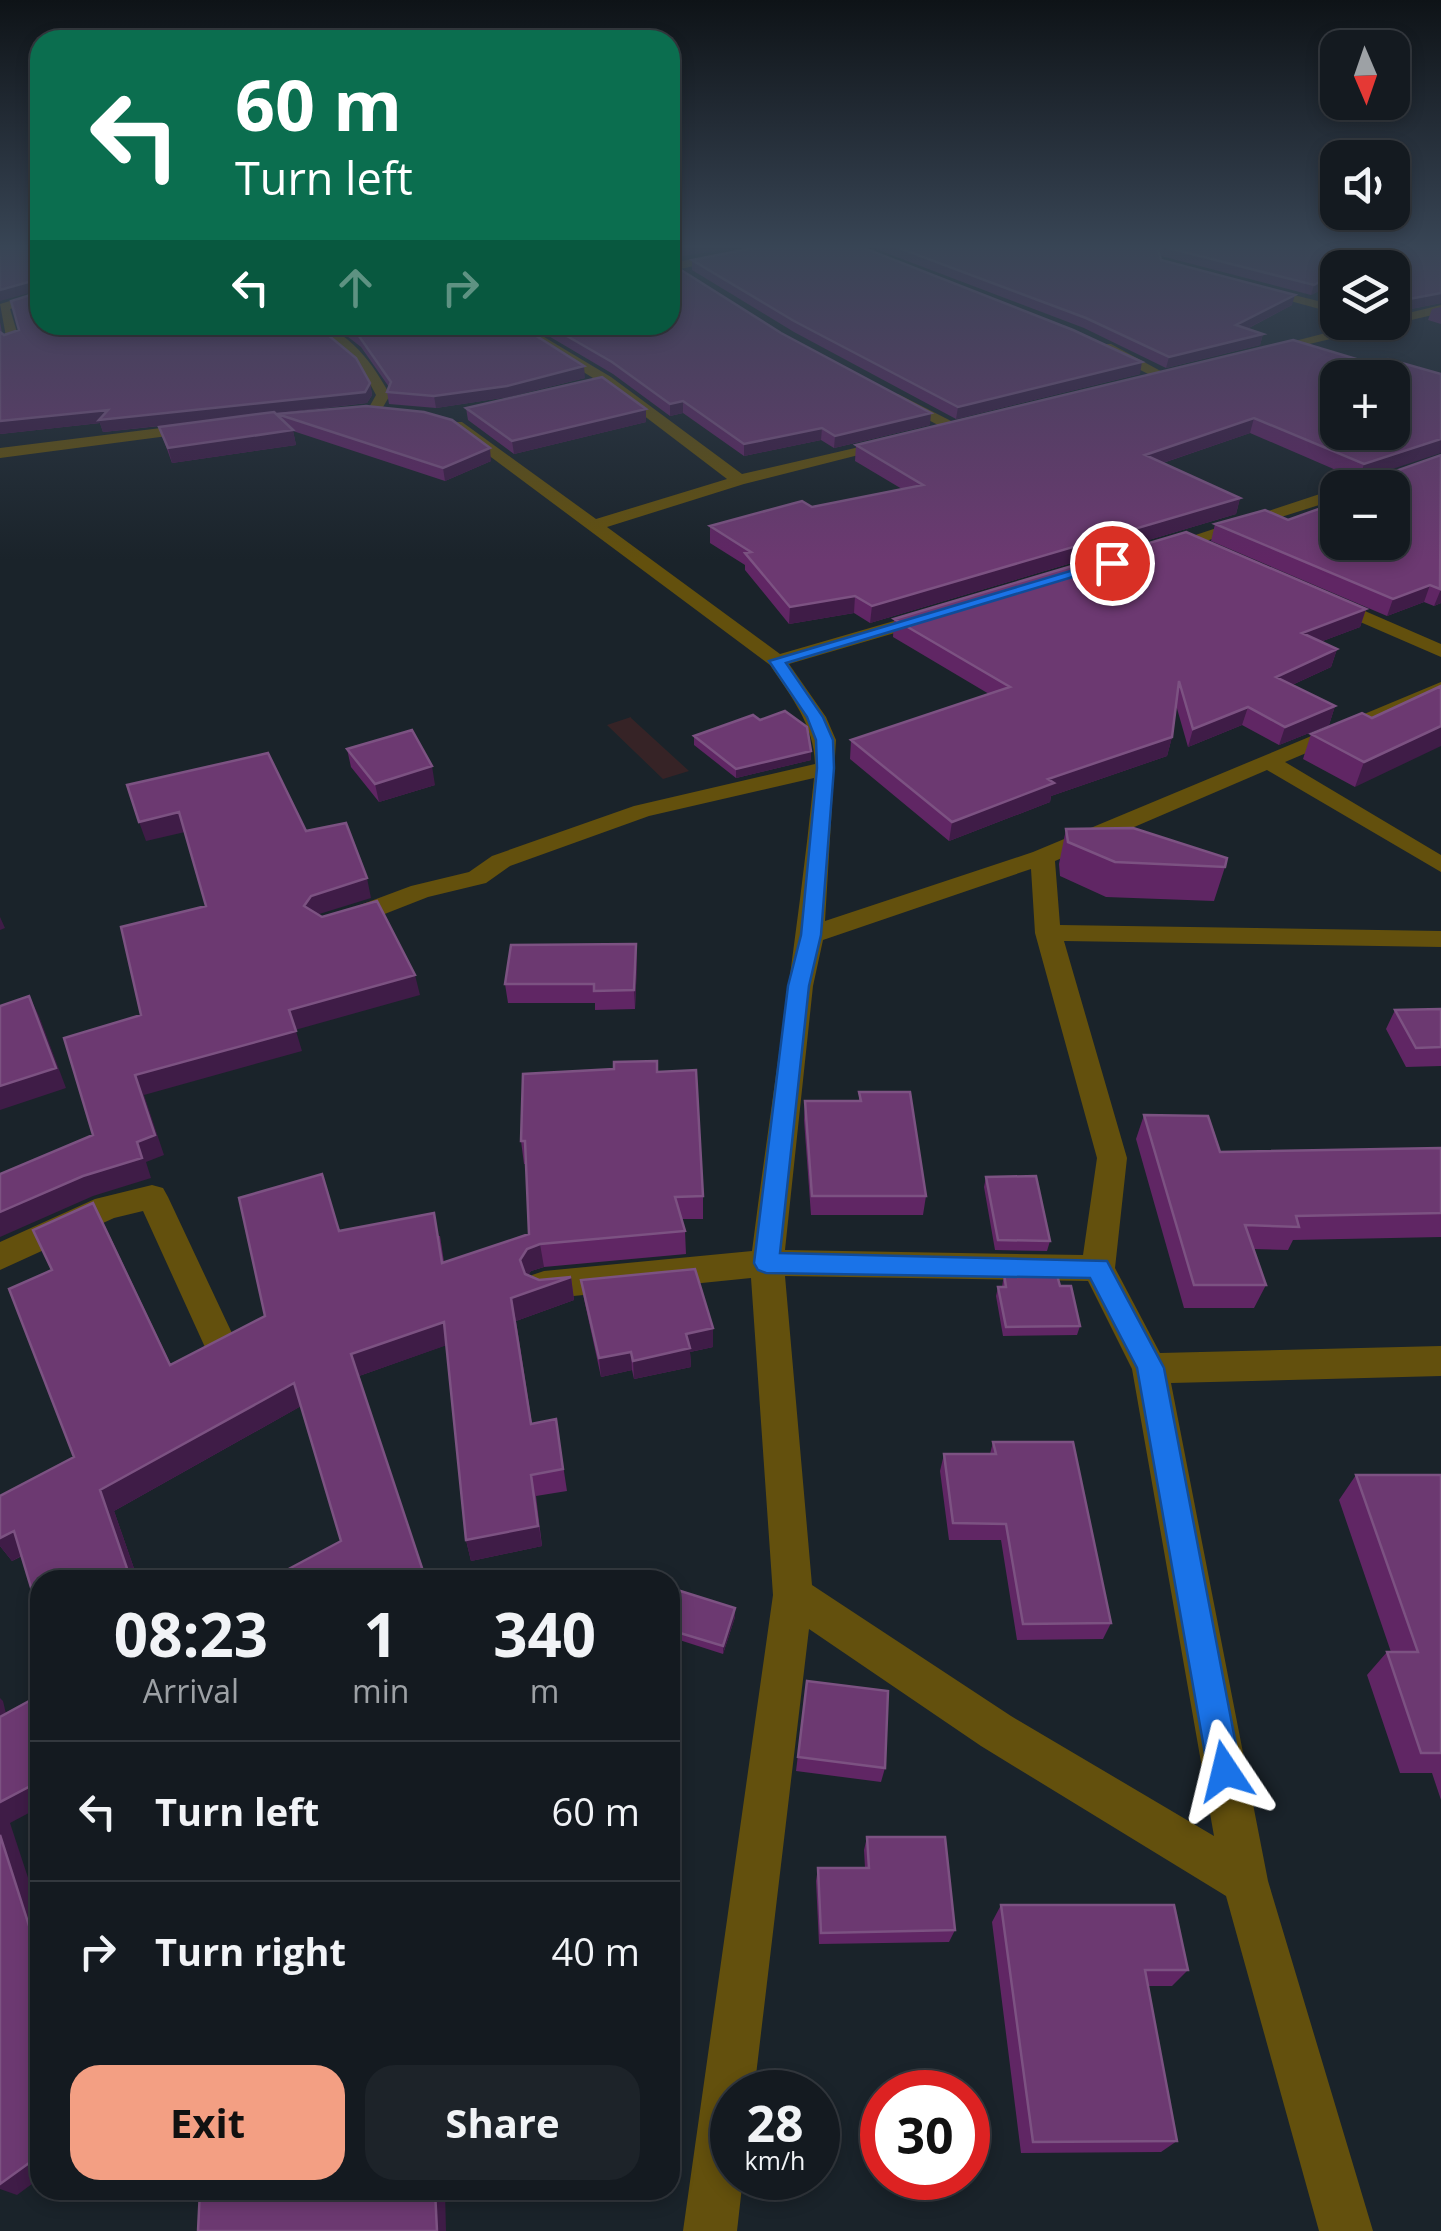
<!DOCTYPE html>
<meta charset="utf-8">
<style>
:root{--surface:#141a20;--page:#1d2329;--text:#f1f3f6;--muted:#9da1a5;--line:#33383e;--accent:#f39f83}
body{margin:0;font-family:"Open Sans",sans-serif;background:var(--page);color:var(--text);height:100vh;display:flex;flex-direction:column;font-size:38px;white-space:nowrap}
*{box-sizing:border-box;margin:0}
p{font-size:32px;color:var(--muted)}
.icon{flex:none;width:55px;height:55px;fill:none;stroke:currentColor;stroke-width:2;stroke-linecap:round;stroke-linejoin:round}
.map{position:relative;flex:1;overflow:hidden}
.details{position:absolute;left:30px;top:1570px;width:650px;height:630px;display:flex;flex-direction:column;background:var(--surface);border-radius:30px;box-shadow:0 5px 15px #0003,0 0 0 2px var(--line)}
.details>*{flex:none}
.guide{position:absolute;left:30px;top:30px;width:650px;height:305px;border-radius:30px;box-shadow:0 5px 15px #0003,0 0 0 2px var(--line);background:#0b6e4f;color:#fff;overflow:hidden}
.needle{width:65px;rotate:178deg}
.fabs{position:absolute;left:1320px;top:30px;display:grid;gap:20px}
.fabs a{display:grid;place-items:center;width:90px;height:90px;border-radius:20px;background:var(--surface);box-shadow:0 5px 15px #0003,0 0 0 2px var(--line);font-size:50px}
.speed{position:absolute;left:710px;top:2070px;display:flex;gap:20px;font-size:50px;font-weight:700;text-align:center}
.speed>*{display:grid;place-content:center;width:130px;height:130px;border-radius:50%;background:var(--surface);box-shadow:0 5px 15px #0003,0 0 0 2px var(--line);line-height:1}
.speed small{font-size:25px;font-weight:400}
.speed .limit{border:15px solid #d22;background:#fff;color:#111}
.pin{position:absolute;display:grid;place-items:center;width:85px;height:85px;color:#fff;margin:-42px;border:5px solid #fff;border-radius:50%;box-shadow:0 2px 10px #0007}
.me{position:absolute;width:110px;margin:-55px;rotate:350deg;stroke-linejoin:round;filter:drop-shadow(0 0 8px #0008)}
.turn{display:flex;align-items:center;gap:35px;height:210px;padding:0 40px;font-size:45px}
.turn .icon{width:130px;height:130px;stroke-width:2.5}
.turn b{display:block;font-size:70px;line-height:85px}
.lanes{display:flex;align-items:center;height:95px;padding:0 40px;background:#0003;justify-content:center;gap:50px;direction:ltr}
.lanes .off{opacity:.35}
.eta{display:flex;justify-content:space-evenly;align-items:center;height:170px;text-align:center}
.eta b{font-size:60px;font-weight:700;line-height:70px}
.action{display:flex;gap:20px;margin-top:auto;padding:20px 40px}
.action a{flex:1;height:115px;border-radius:30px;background:var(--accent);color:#111;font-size:40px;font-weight:700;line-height:115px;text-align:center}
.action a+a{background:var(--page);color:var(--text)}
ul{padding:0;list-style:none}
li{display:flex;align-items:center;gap:30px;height:140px;padding:0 40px;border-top:2px solid var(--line)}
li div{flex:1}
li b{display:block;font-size:38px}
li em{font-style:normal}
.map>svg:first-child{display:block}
</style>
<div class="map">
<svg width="1441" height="2231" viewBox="0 0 1441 2231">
<rect width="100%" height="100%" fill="#1a232a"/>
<path fill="#362326" d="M631,717V718L689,771L663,779L607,725Z"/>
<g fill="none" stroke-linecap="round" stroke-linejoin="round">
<path fill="#63500d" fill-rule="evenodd" d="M758,248H781L670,271V263Z
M1250,284L1338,306V314L1250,290Z
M40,292V300L10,309L19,339L7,342L0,304Z
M1441,305V313L1263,355L1256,351L1368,322H1392V317Z
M311,325C347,325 375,367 390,395L379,414L367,411L376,395L361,367Z
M508,325H524L611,377L742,474L894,439L902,444L744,484L607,527L780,654L932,610L942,616L939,620L789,664L826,717L836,740L825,921L1033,852L1441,682V696L1285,762L1441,855V872L1267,770L1055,861L1060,925L1441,931V947L1064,941L1127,1158L1115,1268L1160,1353L1441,1346V1376L1171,1383L1268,1881L1373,2231H1319L1226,1896L981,1746L809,1629L754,2092H732V2178H743L737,2231H683L773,1595L751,1278L544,1299L532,1295L527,1285L532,1275L544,1271L752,1251C772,1093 798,936 814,778L649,816L510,866L486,883L428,897L354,926H336L332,920L336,914L411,886L469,872L492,856L634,806L815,764C814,724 791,697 770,665L452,428V422H462L596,519L727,479L601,383ZM1031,869L1035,933L1097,1158L1083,1255L785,1250L813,986L823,940ZM785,1276L1088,1281L1132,1369L1214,1836L1011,1716L812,1585Z
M1101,344H1111L1168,375L1156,378L1101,350Z
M898,394L961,426L964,429L951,432L893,401L891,398Z
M201,423L209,428L206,431L0,458V448Z
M1441,455V465L1374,488H1348Z
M1338,488V499L1165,554H1153L1150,550Z
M1328,595L1441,644V657L1321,605V597Z
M152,1185L163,1188L168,1197L238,1346L233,1356L221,1361L209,1356L143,1211L114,1218L0,1270V1242L95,1199Z"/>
</g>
<path fill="#602664" d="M0,248L370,383L372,395L367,403L275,414L491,461L445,481L293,431L296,445L172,463L159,427L188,423L103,432L100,423L0,434V322L2,333L4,335L19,330L40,292Z
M873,248H1441V303L1401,311L1392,308V268H1338V290L1327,287L1311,295L1161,256V260L1292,305L1247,329L1263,334L1260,345L1166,368L1084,328Z
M692,260L1140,374L956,419L794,332L692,270Z
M1441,307V324L1428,320L1432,309Z
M325,325H519L585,378L508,397L436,408L389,404L387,392L389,387L361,347L338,329Z
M530,325H670L781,333L930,425L834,448L821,440L744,456L683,413L670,416L613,374Z
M1376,365L1441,374L1359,480L1250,433L1163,463L1240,498L1236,514L870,623L854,613L789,624L745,570V565L710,543V526L902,489L855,461L856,445Z
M466,408L646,422L514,454L468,420Z
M1441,455V603L1434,606L1424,602L1387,616L1211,541L1215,524L1288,520L1383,486L1387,474Z
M1366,609L1360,627L1320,642L1337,649L1331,667L1292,685L1335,706L1329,725L1279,745L1242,725L1188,747L1176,705L1172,737L1167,756L1051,796L1050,802L949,841L850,759L851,740L989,694L893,637L894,619Z
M1441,686L1355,787L1303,759L1311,734L1372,718Z
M694,736L811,760L736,778L694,745Z
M347,749L435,785L379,802L351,767Z
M1066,829L1225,867L1214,901L1106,897L1060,876L1059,864Z
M636,944L637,963L635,1009L595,1010V1003H508L505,984Z
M1441,1009V1066L1406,1067L1386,1029L1395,1010Z
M657,1072L703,1196V1219H682L685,1231L686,1254L544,1267L531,1271L528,1275L539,1280L571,1277L574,1300L516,1321L532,1424L556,1419L567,1491L536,1496L542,1546L471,1561L466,1540L446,1345L359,1376L341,1541L301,1406L114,1511L138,1580H40V1602L33,1594L22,1556L12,1561L0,1546V1496L74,1457L52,1270L105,1226L171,1365L265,1316L340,1231L440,1236L444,1262L529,1234L526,1164H524L521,1141Z
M859,1092L926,1196L923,1215H811L804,1120L805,1101H859Z
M1144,1115L1220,1152L1441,1148V1237L1293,1240L1288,1250L1253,1249L1266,1285L1254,1308H1184L1136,1139Z
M986,1177L1050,1241L1047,1251L995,1250L984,1187Z
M1004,1274L1060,1286L1080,1326L1077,1335L1003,1336L996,1296L998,1287H1002Z
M581,1280L713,1347L690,1352L691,1367L634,1379L632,1370L601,1377L584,1299Z
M993,1442L1111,1623L1103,1639L1017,1640L1001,1540H949L940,1471L944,1454H990Z
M1356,1475H1441V1800L1432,1773H1400L1367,1675L1387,1652H1391L1339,1500Z
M670,1599L735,1608V1617L723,1654L670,1637Z
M807,1681L885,1768L881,1782L796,1771Z
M867,1837L955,1930L949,1942L819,1944L816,1881L818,1868H865L864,1850Z
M1001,1905L1188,1970L1172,1986H1148L1177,2141L1161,2152L1021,2153L992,1922Z"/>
<path fill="#3f1c47" d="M670,248H736L670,258Z
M1330,276L1327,287L1311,295L1314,285Z
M39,279L40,290L0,301V290Z
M1441,293V303L1401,311L1404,300Z
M1295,295L1292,305L1233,336L1236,325Z
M1263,334L1260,345L1166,368L1169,357Z
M1142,362L1140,374L956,419L958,407Z
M584,366L585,378L508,397L436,408L434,396Z
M370,383L372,395L367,403L103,432L100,423L0,434V421Z
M683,401V413L670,416V404Z
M646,409V422L514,454L512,441Z
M931,413L930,425L834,448L835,436Z
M1254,418L1250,433L1142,470L1145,455Z
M822,428L821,440L744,456V444Z
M293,430L296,445L172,463L168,448Z
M1441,439V453L1359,480L1364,464Z
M490,448L491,461L445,481L443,468Z
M1240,498L1236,514L870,623L872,606Z
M1430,585L1424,602L1387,616L1393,599Z
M1441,589V603L1434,606Z
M855,596L854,613L789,624L790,607Z
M1366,609L1360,627L1296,651L1302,633Z
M1337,649L1331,667L1270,695L1276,677Z
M1335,706L1329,725L1279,745L1285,727Z
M1248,707L1242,725L1188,747L1193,729Z
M1441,726V746L1355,787L1364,762Z
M1172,737L1167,756L1051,796L1050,802L949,841L952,822L1048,779Z
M811,751V760L736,778V769Z
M432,766L435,785L379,802L375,784Z
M179,812L185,832L146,841L139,822Z
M367,878L371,898L316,915L304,906L311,896Z
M0,917L5,928L0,930Z
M636,944L637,963L635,1009L634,990Z
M415,975L420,995L295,1030L289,1010Z
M29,996L39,1016L66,1088L0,1110V1086Z
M296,1031L302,1051L144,1095L164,1155L146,1162L151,1178L93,1196L0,1237V1212L137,1142L135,1075Z
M540,1244L544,1267L531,1271L524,1283L520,1260L527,1249Z
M571,1277L574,1300L516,1321L511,1298Z
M444,1322L450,1344L359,1376L351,1354Z
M713,1328V1347L690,1352L691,1367L634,1379L633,1361L686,1334Z
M631,1352L632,1370L601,1377L599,1358Z
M294,1383L303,1405L114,1511L138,1580H131L100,1490Z
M531,1475L542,1546L471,1561L466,1540Z
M14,1531L30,1551L12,1561L0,1546V1538Z
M735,1608V1617L723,1654V1646Z
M0,1698L3,1701L12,1739L0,1727Z
M40,1781V1807L10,1823L40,1914V1960L0,1835V1802Z
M40,2155V2178L17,2195L0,2189V2184Z
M435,2190H445L446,2231H437Z"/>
<path fill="#6c3971" stroke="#7c5282" stroke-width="2.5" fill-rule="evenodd" d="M0,248H40V325H316L356,358L370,383L365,392L99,420L108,410L0,421V332L4,335L19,330L11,301L40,292L39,279L0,290Z
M753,248H864L1073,330L1142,362L958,407L794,321L692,260Z
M899,248H1161L1158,250L1161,260L1295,295L1236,325L1263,334L1169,357L1086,318Z
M1168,248H1441V293L1404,300L1392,296V268H1338V279L1330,276L1314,285Z
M670,263L781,333L931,413L835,436L822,428L744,444L683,401L670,404L612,362L548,325H670Z
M345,325H519L584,366L507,386L434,396L387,392L391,382L359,336Z
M1293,340L1376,365L1388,359L1441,374V439L1364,464L1254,418L1145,455L1240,498L872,606L855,596L790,607L745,553L751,552L710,526L802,501L812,507L923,485L856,445ZM1338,378H1392V432H1338Z
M602,377L646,409L512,441L466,408Z
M366,406L424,412L452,420L490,448L443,468L277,414Z
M274,412L293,430L168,448L159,427Z
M1441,455L1440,589L1430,585L1393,599L1215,524L1265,510L1288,520L1338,502V542H1392V488H1378L1401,480L1387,474Z
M1186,532L1366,609L1302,633L1337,649L1276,677L1335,706L1285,727L1248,707L1193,729L1179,681L1172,737L1048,779L1054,783L952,822L851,740L1010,687L894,619Z
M1441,686V726L1364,762L1311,734L1362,713L1372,718Z
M785,711L807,727L811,751L736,769L694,736L753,715L760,720Z
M412,730L432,766L375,784L347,749Z
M268,753L306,831L346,823L367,878L311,896L304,906L322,917L377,901L415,975L289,1010L296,1031L135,1075L155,1135L137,1142L142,1158L83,1176L0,1212V1174L93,1135L64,1038L141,1015L121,927L206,906L179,812L139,822L127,785Z
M1133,828L1227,858L1225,867L1115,862L1068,842L1066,829Z
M636,944L634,990L594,991V984H505L511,945Z
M29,996L56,1068L0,1086V1006Z
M1441,1009V1047L1416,1048L1395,1010Z
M657,1061V1072L696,1070L703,1196L675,1197L685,1231L540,1244L527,1249L520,1260L525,1274L539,1280L571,1277L511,1298L531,1424L556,1419L563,1469L531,1475L538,1526L466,1540L444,1322L351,1354L426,1580H268L341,1541L294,1383L100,1490L131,1580H40V1591L33,1594L14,1531L0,1538V1496L74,1457L9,1289L52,1270L33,1230L93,1203L170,1365L265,1316L239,1198L322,1174L339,1231L434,1213L442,1263L529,1234L525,1141H521L523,1074L614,1069V1062Z
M859,1092H910L926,1196H812L805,1101H861Z
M1144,1115L1208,1116L1220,1152L1441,1148V1213L1296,1216L1299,1227L1245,1225L1266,1285H1194Z
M1036,1176L1050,1241L998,1240L986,1177Z
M695,1269L713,1328L686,1334L690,1348L633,1361L631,1352L599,1358L581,1280Z
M1004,1274L1057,1275L1060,1286H1071L1080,1326L1006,1327L998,1287H1006Z
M993,1442H1073L1111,1623L1023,1624L1006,1524L953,1523L944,1454H996Z
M1356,1475H1441V1753H1421L1387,1652H1418Z
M674,1589L735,1608L723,1646L670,1630V1599Z
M807,1681L888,1691L885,1768L798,1757Z
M40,1695V1781L0,1802V1717Z
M0,1835L40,1960V2155L0,2184Z
M867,1837H945L955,1930L821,1933L818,1868H869Z
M1001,1905H1174L1188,1970H1145L1177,2141L1033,2142Z
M200,2190H435L437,2231H198Z"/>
<linearGradient id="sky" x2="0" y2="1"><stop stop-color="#0e1317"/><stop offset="0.44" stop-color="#384555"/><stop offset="1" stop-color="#384555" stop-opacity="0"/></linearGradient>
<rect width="1441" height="560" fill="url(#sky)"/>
<path fill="#1a73e8" stroke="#114b97" stroke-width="2.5" d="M1107,560L1119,563L786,663L823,717L833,740L834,768L821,935L809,986L780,1253L1107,1261L1164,1368L1241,1771L1237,1783L1225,1788L1213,1783L1208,1771L1137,1368L1090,1278L766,1273L758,1270L754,1263L788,986L801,935L817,768L816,740L807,717L769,661Z"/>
</svg>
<div class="fabs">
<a><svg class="needle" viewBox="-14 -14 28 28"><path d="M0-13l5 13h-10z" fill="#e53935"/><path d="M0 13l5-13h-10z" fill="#9da1a5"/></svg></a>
<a><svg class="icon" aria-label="sound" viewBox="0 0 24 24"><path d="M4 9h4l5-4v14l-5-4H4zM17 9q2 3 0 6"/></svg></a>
<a><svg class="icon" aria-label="layers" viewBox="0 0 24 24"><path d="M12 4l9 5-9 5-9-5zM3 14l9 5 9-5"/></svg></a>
<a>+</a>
<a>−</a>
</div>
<div class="speed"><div>28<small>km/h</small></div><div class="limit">30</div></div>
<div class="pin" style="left:1112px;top:563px;background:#d93025"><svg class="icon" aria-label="arrive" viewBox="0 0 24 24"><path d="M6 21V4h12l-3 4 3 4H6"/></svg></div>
<svg class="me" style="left:1225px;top:1771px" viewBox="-20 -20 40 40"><path d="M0-17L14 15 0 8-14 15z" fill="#1a73e8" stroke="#fff" stroke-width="4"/></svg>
<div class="guide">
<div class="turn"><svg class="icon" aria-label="left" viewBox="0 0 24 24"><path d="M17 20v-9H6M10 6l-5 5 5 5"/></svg><div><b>60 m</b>Turn left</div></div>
<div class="lanes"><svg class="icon" aria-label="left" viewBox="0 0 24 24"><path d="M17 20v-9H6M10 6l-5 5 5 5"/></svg><svg class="icon off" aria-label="ahead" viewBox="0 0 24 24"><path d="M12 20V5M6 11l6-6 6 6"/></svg><svg class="icon off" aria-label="right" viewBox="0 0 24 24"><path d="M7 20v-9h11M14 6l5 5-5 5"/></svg></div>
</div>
<section class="details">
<div class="eta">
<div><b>08:23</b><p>Arrival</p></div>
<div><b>1</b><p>min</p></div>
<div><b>340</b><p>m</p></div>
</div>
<ul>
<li><svg class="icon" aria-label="left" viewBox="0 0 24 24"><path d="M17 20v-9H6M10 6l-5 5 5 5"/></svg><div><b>Turn left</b></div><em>60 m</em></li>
<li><svg class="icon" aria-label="right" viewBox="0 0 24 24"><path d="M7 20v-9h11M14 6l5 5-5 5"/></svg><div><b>Turn right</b></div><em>40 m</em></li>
</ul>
<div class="action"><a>Exit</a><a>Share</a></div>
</section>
</div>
